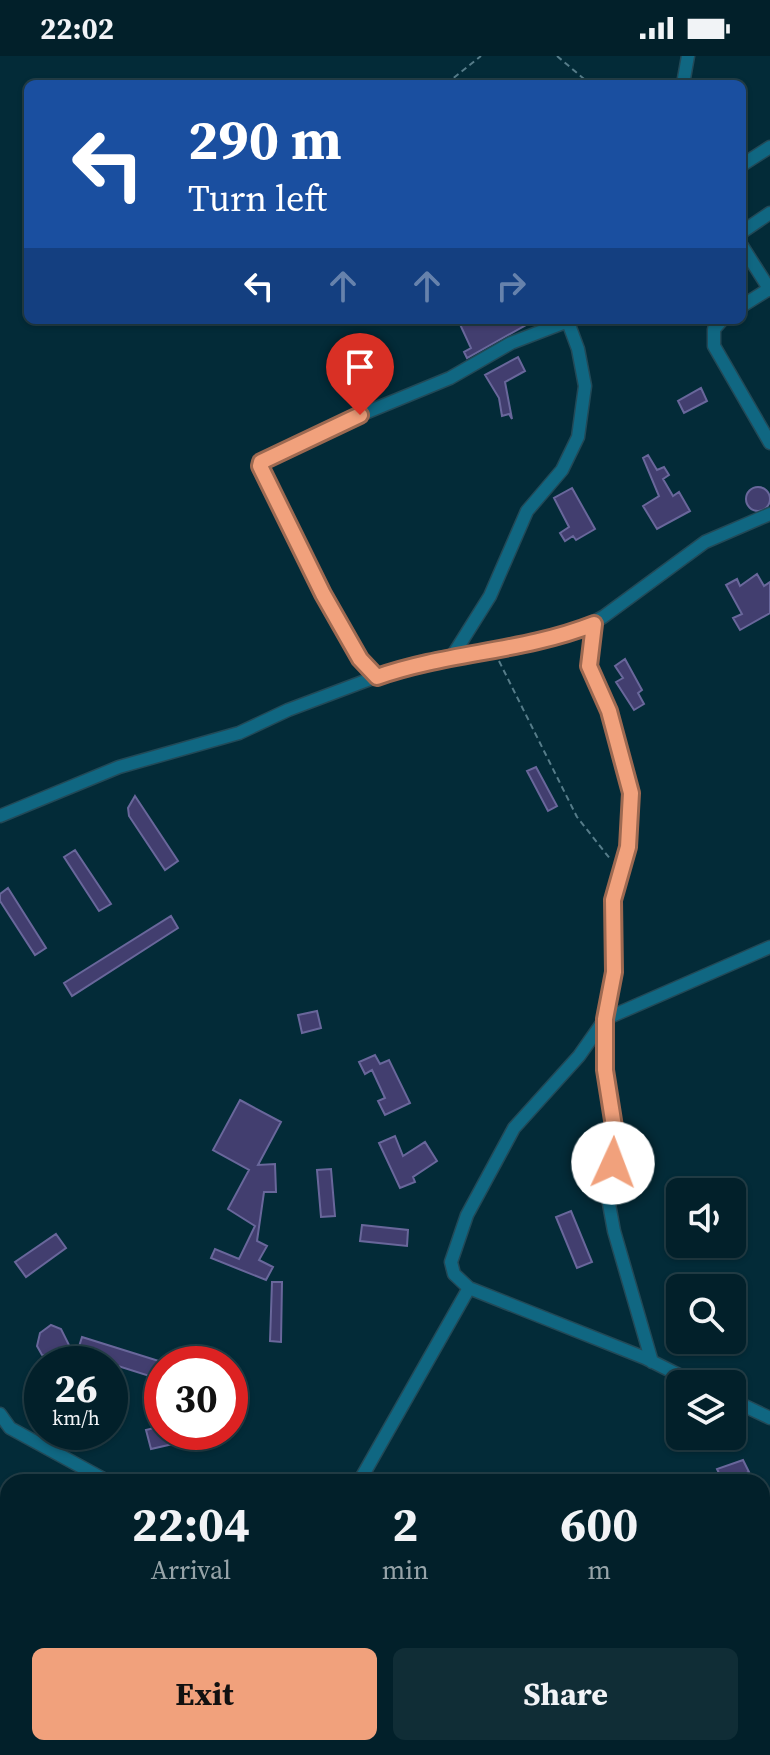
<!DOCTYPE html>
<style>
:root{--surface:#02202a;--page:#102d36;--text:#f1f3f6;--muted:#96a3a8;--line:#233e47;--accent:#f1a17c}
body{margin:0;font-family:"Source Serif 4",serif;background:var(--page);color:var(--text);height:100vh;display:flex;flex-direction:column;font-size:30px;white-space:nowrap}
*{box-sizing:border-box;margin:0}
p{font-size:26px;color:var(--muted)}
.icon{flex:none;width:44px;height:44px;fill:none;stroke:currentColor;stroke-width:2;stroke-linecap:round;stroke-linejoin:round}
.map{position:relative;flex:1;overflow:hidden}
.details{position:absolute;left:0px;top:1418px;width:770px;height:282px;display:flex;flex-direction:column;background:var(--surface);border-radius:24px 24px 0 0;box-shadow:0 2px 6px #0004,0 0 0 2px var(--line)}
.details>*{flex:none}
.banner{position:absolute;left:24px;top:24px;width:722px;height:244px;border-radius:12px;box-shadow:0 2px 6px #0004,0 0 0 2px var(--line);background:#1a4fa0;color:#fff;overflow:hidden}
.buttons{position:absolute;left:666px;top:1122px;display:grid;gap:16px}
.buttons a{display:grid;place-items:center;width:80px;height:80px;border-radius:12px;background:var(--surface);box-shadow:0 2px 6px #0004,0 0 0 2px var(--line);font-size:40px}
.speed{position:absolute;left:24px;top:1290px;display:flex;gap:16px;font-size:40px;font-weight:700;text-align:center}
.speed>*{display:grid;place-content:center;width:104px;height:104px;border-radius:50%;background:var(--surface);box-shadow:0 2px 6px #0004,0 0 0 2px var(--line);line-height:1}
.speed small{font-size:20px;font-weight:400}
.speed .limit{border:12px solid #d22;background:#fff;color:#111}
.pin{position:absolute;display:grid;place-items:center;width:68px;height:68px;color:#fff;margin:-82px -34px;border-radius:50% 50% 50% 0;rotate:-45deg;box-shadow:0 0 8px #0007}
.pin .icon{rotate:45deg}
.me{position:absolute;width:88px;margin:-44px;rotate:2deg;stroke-linejoin:round;filter:drop-shadow(0 0 6px #0008)}
.turn{display:flex;align-items:center;gap:28px;height:168px;padding:0 32px;font-size:36px}
.turn .icon{width:104px;height:104px;stroke-width:2.5}
.turn b{display:block;font-size:56px;line-height:68px}
.lanes{display:flex;align-items:center;height:76px;padding:0 32px;background:#0003;justify-content:center;gap:40px;direction:ltr}
.lanes .off{opacity:.35}
.eta{display:flex;justify-content:space-evenly;align-items:center;height:136px;text-align:center}
.eta b{font-size:48px;font-weight:700;line-height:56px}
.cta{display:flex;gap:16px;margin-top:auto;padding:16px 32px}
.cta a{flex:1;height:92px;border-radius:12px;background:var(--accent);color:#111;font-size:32px;font-weight:700;line-height:92px;text-align:center}
.cta a+a{background:var(--page);color:var(--text)}
.status{display:flex;justify-content:space-between;align-items:center;height:56px;padding:0 40px;background:var(--surface);direction:ltr}
.status svg{height:22px;fill:currentColor}
.map>svg:first-child{display:block}
</style>
<div class="status"><b>22:02</b><svg viewBox="0 0 49 12"><path d="M0 12V9h3v3zM5 12V6h3v6zM10 12V3h3v9zM15 12V0h3v12zM26 1h20v11H26zM47 4h2v5h-2z"/></svg></div>
<div class="map">
<svg width="770" height="1699" viewBox="0 0 770 1699">
<rect width="100%" height="100%" fill="#032b38"/>
<path fill="#423e6f" stroke="#69679b" stroke-width="2" d="M458,264H535L467,302L464,296L471,292Z
M518,301L525,315L505,326L512,363L509,358L502,360L499,342L485,319Z
M701,332L707,345L684,357L678,345Z
M648,399L657,414L664,411L669,419L663,423L673,440L679,436L690,455L657,473L643,450L659,440L643,402Z
M746 443a12 12 0 1 1 24 0a12 12 0 1 1-24 0Z
M572,432L595,473L576,484L573,480L565,485L560,477L569,471L554,442Z
M757,518L764,530L770,526V557L740,574L733,562L742,558L726,529L737,523L740,530Z
M625,603L642,634L638,637L644,648L634,654L616,626L623,622L615,610Z
M536,711L557,750L548,755L527,715Z
M135,740L178,805L165,814L129,760L128,752Z
M75,794L111,848L99,855L64,801Z
M8,832L46,892L35,899L0,845V838Z
M171,860L178,872L72,940L64,927Z
M317,955L321,972L302,977L298,959Z
M375,999L380,1008L389,1004L410,1047L385,1059L378,1045L385,1042L372,1014L365,1018L359,1006Z
M240,1044L281,1066L258,1109L275,1108L276,1136H264L257,1185L267,1190L259,1204L273,1211L266,1224L211,1202L215,1193L239,1203L255,1170L228,1153L249,1114L213,1094Z
M395,1080L403,1100L425,1086L437,1105L413,1121L415,1126L400,1132L379,1087Z
M331,1113L335,1160L321,1161L317,1114Z
M571,1155L592,1206L577,1212L556,1161Z
M362,1169L408,1174L407,1190L360,1185Z
M56,1178L66,1192L26,1221L15,1206Z
M272,1226H282L281,1286L270,1285Z
M51,1269L61,1273L71,1293L53,1302L42,1299L37,1290L40,1277Z
M82,1281L162,1306V1324L77,1297Z
M162,1370V1376H170L173,1388L151,1393L146,1374Z
M743,1404L749,1416L723,1426L717,1413Z"/>
<g fill="none" stroke-linecap="round" stroke-linejoin="round">
<g stroke="#224957" stroke-width="15">
<path id="street" d="M683,28L688,0
M742,109L770,91
M742,176L770,157
M742,190L770,234
M742,250L769,233
M722,264L714,273V290L770,387
M594,568L589,610L609,655L631,737L628,791L613,844L614,916L605,963V1014L615,1077L607,1137L614,1175L652,1306
M453,599L490,540L527,455L562,414L578,381L585,330L578,293L568,266
M377,621L360,603L323,538L260,408L326,373L450,322L511,287L571,264
M0,760L119,711L239,677L288,654L381,619L440,602L520,591L580,573L603,561L705,486L770,458
M469,1232L454,1218L451,1206L467,1159L514,1072L579,1000L605,963L770,891
M732,1344L770,1362
M0,1358L10,1372L109,1426
M359,1426L469,1232L645,1302L697,1328
M762,1530L770,1528
M0,1623L8,1622
M283,1699L286,1692"/>
</g>
<path stroke="#567c89" stroke-width="2" stroke-dasharray="6 4" stroke-linecap="butt" d="M557,0L590,28
M446,28L481,0
M499,605L577,761L611,804"/>
<use href="#street" stroke="#106782" stroke-width="12"/>
</g>
<g fill="none" stroke-linecap="round" stroke-linejoin="round">
<g stroke="#9d6951" stroke-width="20">
<path id="route" d="M360,359L261,406L260,410L323,538L360,603L377,621C448,596 523,596 594,568L589,610L609,655L631,737L628,791L613,844L614,916L605,963V1014L615,1077L613,1107"/>
</g>
<use href="#route" stroke="#f1a17c" stroke-width="14"/>
</g>
</svg>
<div class="buttons">
<a><svg class="icon" aria-label="sound" viewBox="0 0 24 24"><path d="M4 9h4l5-4v14l-5-4H4zM17 9q2 3 0 6"/></svg></a>
<a><svg class="icon" aria-label="search" viewBox="0 0 24 24"><circle cx="10" cy="10" r="6"/><path d="M15 15l6 6"/></svg></a>
<a><svg class="icon" aria-label="layers" viewBox="0 0 24 24"><path d="M12 4l9 5-9 5-9-5zM3 14l9 5 9-5"/></svg></a>
</div>
<div class="speed"><div>26<small>km/h</small></div><div class="limit">30</div></div>
<div class="pin" style="left:360px;top:359px;background:#d93025"><svg class="icon" aria-label="arrive" viewBox="0 0 24 24"><path d="M6 21V4h12l-3 4 3 4H6"/></svg></div>
<svg class="me" style="left:613px;top:1107px" viewBox="-20 -20 40 40"><circle r="19" fill="#fff"/><path d="M0-13L10 11 0 6-10 11z" fill="#f1a17c"/></svg>
<div class="banner">
<div class="turn"><svg class="icon" aria-label="left" viewBox="0 0 24 24"><path d="M17 20v-9H6M10 6l-5 5 5 5"/></svg><div><b>290 m</b>Turn left</div></div>
<div class="lanes"><svg class="icon" aria-label="left" viewBox="0 0 24 24"><path d="M17 20v-9H6M10 6l-5 5 5 5"/></svg><svg class="icon off" aria-label="ahead" viewBox="0 0 24 24"><path d="M12 20V5M6 11l6-6 6 6"/></svg><svg class="icon off" aria-label="ahead" viewBox="0 0 24 24"><path d="M12 20V5M6 11l6-6 6 6"/></svg><svg class="icon off" aria-label="right" viewBox="0 0 24 24"><path d="M7 20v-9h11M14 6l5 5-5 5"/></svg></div>
</div>
<section class="details">
<div class="eta">
<div><b>22:04</b><p>Arrival</p></div>
<div><b>2</b><p>min</p></div>
<div><b>600</b><p>m</p></div>
</div>
<div class="cta"><a>Exit</a><a>Share</a></div>
</section>
</div>
